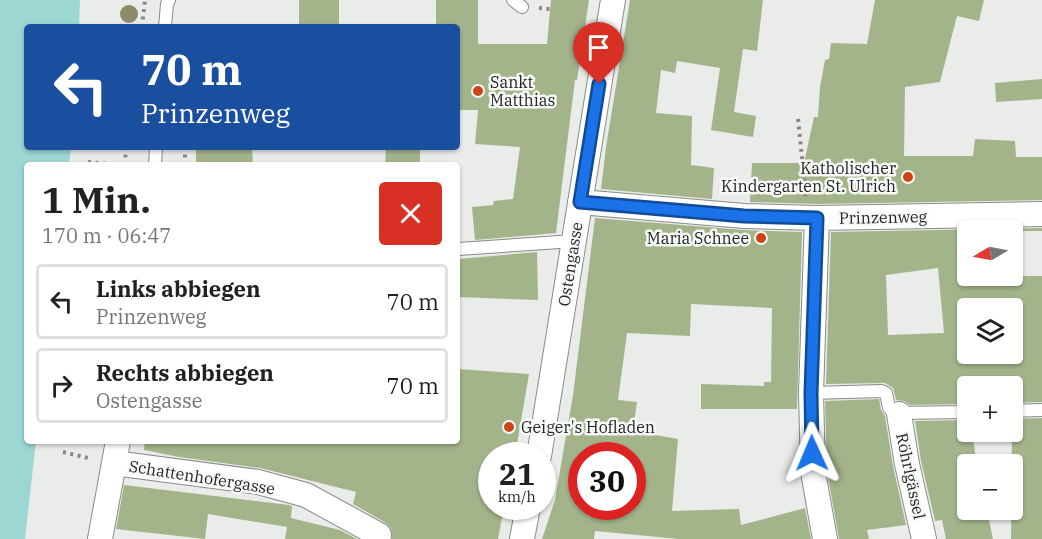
<!DOCTYPE html>
<html lang="de">
<meta charset="utf-8">
<style>
:root{--surface:#fff;--page:#f2f2f2;--text:#202124;--muted:#757577;--line:#e0e0e0}
body{margin:0;font-family:"IBM Plex Serif",serif;background:var(--page);color:var(--text);height:100vh;display:flex;flex-direction:column;font-size:22px;white-space:nowrap}
*{box-sizing:border-box;margin:0}
p{font-size:20px;color:var(--muted)}
.icon{flex:none;width:33px;height:33px;fill:none;stroke:currentColor;stroke-width:2;stroke-linecap:round;stroke-linejoin:round}
.map{position:relative;flex:1;overflow:hidden}
.side{position:absolute;left:24px;top:162px;width:436px;height:282px;display:flex;flex-direction:column;background:var(--surface);border-radius:6px;box-shadow:0 2px 4px #0004}
.side>*{flex:none}
.hud{position:absolute;left:24px;top:24px;width:436px;height:126px;border-radius:6px;box-shadow:0 2px 4px #0004;background:#1a4fa0;color:#fff;overflow:hidden}
.needle{width:39px;rotate:260deg}
.tools{position:absolute;left:957px;top:220px;display:grid;gap:12px}
.tools a{display:grid;place-items:center;width:66px;height:66px;border-radius:6px;background:var(--surface);box-shadow:0 2px 4px #0004;font-size:30px}
.speed{position:absolute;left:478px;top:442px;display:flex;gap:12px;font-size:30px;font-weight:700;text-align:center}
.speed>*{display:grid;place-content:center;width:78px;height:78px;border-radius:50%;background:var(--surface);box-shadow:0 2px 4px #0004;line-height:1}
.speed small{font-size:15px;font-weight:400}
.speed .limit{border:9px solid #d22;background:#fff;color:#111}
.pin{position:absolute;display:grid;place-items:center;width:51px;height:51px;color:#fff;margin:-62px -26px;border-radius:50% 50% 50% 0;rotate:-45deg;box-shadow:0 0 6px #0007}
.pin .icon{rotate:45deg}
.me{position:absolute;width:66px;margin:-33px;rotate:359deg;stroke-linejoin:round;filter:drop-shadow(0 0 4px #0008)}
.turn{display:flex;align-items:center;gap:21px;height:126px;padding:0 18px;font-size:27px}
.turn .icon{width:78px;height:78px;stroke-width:2.5}
.turn b{display:block;font-size:42px;line-height:51px}
.round{display:grid;place-items:center;flex:none;width:63px;height:63px;border-radius:6px;background:var(--page)}
.summary{display:flex;align-items:center;justify-content:space-between;height:102px;padding:0 18px}
h1{font-size:36px;font-weight:800;line-height:45px}
ul{padding:0;list-style:none}
li{display:flex;align-items:center;gap:18px;height:75px;margin:0 12px 9px;padding:0 6px;border:3px solid var(--line);border-radius:6px}
li div{flex:1}
li b{display:block;font-size:22px}
li em{font-style:normal}
.map>svg:first-child{display:block}
</style>
<div class="map">
<svg width="1042" height="539" viewBox="0 0 1042 539">
<rect width="100%" height="100%" fill="#e9ece9"/>
<path fill="#9cd7d4" d="M0,0H80L79,27H27V147H71L69,165H27V441H36L25,539H0Z"/>
<path fill="#a3b48b" fill-rule="evenodd" d="M299,0H339V27H299Z
M436,0H478V44H547L551,0H589L577,80H575L556,233L475,240L472,207L493,205L494,201L513,199L520,147L475,144L478,110H458V27H436Z
M630,0H763L757,51L743,49L734,112L756,116L753,137L711,130L720,68L677,61L675,73L661,70L656,113L692,116L691,165L714,168L712,199L601,189L606,147Z
M875,0H984L979,21L957,16L940,82L905,87L904,156H973L975,139L1015,141L1016,157H1042V200L817,204L750,202L752,163H804L814,117H818L820,87L825,60L829,59L831,43L867,44Z
M1042,79V99L996,102L995,83Z
M196,147H252L253,165H196Z
M386,147H420V165H385Z
M595,218L743,230L802,232L797,409H701V384L764,386V382H771L772,308L691,304L690,336L627,333L618,400L637,402L633,431L678,439L672,511L739,509L741,525L805,508L811,539H679L595,531L594,539H542L555,500L573,395ZM582,456H633V507H582Z
M1042,228V231H963L966,276H1042V402L1012,403V387H968V404L910,405L904,401L896,400L893,388L885,383L826,384L831,232ZM938,268L944,333L888,335L886,275ZM968,309H1012V354H968Z
M537,252L538,300L458,297V259Z
M458,369L529,374L515,456H492V507H504L498,539H392L391,528L386,523L353,504L356,492L260,468L179,457L144,450L145,441H458Z
M879,399L881,410L885,416L893,466L906,525L867,530L869,539H839L827,471L825,401Z
M1042,418V539H1011L1012,419Z
M968,420V432H972L977,465H968V510H987L993,539H946L942,520L935,521L921,461L915,421Z
M124,485L289,505L292,506L291,518L340,530L357,539H285L287,527L208,514L205,539L116,529Z"/>
<g fill="none" stroke-linecap="round" stroke-linejoin="round">
<g stroke="#888b88" stroke-width="14">
<path id="lane" d="M513,0L522,7
M165,27L167,4L169,0
M155,165L156,147
M458,249L574,241
M811,393L882,391L886,393L889,408L894,413L968,412
M1012,411L1042,410"/>
</g>
<g stroke="#888b88" stroke-width="26">
<path id="street" d="M580,202L744,216L817,218L1042,214
M817,218L811,393L813,472L825,539
M899,414L907,464L924,539
M539,456L613,0
M114,463L258,482L306,495L379,535
M100,539L118,441
M522,539L528,507"/>
</g>
<path stroke="#878987" stroke-width="4" stroke-dasharray="3 4.5" stroke-linecap="butt" d="M539,8L550,9
M142,27L145,0
M798,119L806,196
M185,147V165
M88,162L117,165
M125,165L126,147
M63,452L92,459"/>
<use href="#lane" stroke="#fff" stroke-width="12"/>
<use href="#street" stroke="#fff" stroke-width="24"/>
</g>
<circle fill="#8c8a69" cx="129" cy="14" r="9"/>
<g fill="none" stroke-linecap="round" stroke-linejoin="round">
<g stroke="#114b97" stroke-width="15">
<path id="route" d="M599,84L580,202L744,216L817,218L811,393L812,453"/>
</g>
<use href="#route" stroke="#1a73e8" stroke-width="10"/>
</g>
<g fill="#cc4417" stroke="#f6f9f6" stroke-width="2">
<circle cx="478" cy="91" r="6"/>
<circle cx="908" cy="177" r="6"/>
<circle cx="761" cy="238" r="6"/>
<circle cx="509" cy="427" r="6"/>
</g>
<g text-anchor="middle" dominant-baseline="central" stroke-width="5" stroke-linejoin="round" paint-order="stroke">
<g font-size="16" fill="#242625" stroke="#f6f9f6" text-anchor="start">
<text x="490" y="82">Sankt<tspan x="490" dy="18">Matthias</tspan></text>
<text x="896" y="168" text-anchor="end">Katholischer<tspan x="896" dy="18">Kindergarten St. Ulrich</tspan></text>
<text x="749" y="238" text-anchor="end">Maria Schnee</text>
<text x="521" y="427">Geiger's Hofladen</text>
</g>
<g font-size="16" fill="#242625" stroke="#f6f9f6">
<text transform="translate(883 217) rotate(-1)">Prinzenweg</text>
<text transform="translate(570 264) rotate(-81)">Ostengasse</text>
<text transform="translate(911 476) rotate(78)">Röhrlgässel</text>
<text transform="translate(202 477) rotate(9)">Schattenhofergasse</text>
</g>
</g>
</svg>
<div class="tools">
<a><svg class="needle" viewBox="-14 -14 28 28"><path d="M0-13l5 13h-10z" fill="#e53935"/><path d="M0 13l5-13h-10z" fill="#757577"/></svg></a>
<a><svg class="icon" aria-label="layers" viewBox="0 0 24 24"><path d="M12 4l9 5-9 5-9-5zM3 14l9 5 9-5"/></svg></a>
<a>+</a>
<a>−</a>
</div>
<div class="speed"><div>21<small>km/h</small></div><div class="limit">30</div></div>
<div class="pin" style="left:599px;top:84px;background:#d93025"><svg class="icon" aria-label="arrive" viewBox="0 0 24 24"><path d="M6 21V4h12l-3 4 3 4H6"/></svg></div>
<svg class="me" style="left:812px;top:453px" viewBox="-20 -20 40 40"><path d="M0-17L14 15 0 8-14 15z" fill="#1a73e8" stroke="#fff" stroke-width="4"/></svg>
<div class="hud">
<div class="turn"><svg class="icon" aria-label="left" viewBox="0 0 24 24"><path d="M17 20v-9H6M10 6l-5 5 5 5"/></svg><div><b>70 m</b>Prinzenweg</div></div>
</div>
<section class="side">
<div class="summary"><div><h1>1 Min.</h1><p>170 m · 06:47</p></div><a class="round" style="background:#d93025;color:#fff"><svg class="icon" aria-label="close" viewBox="0 0 24 24"><path d="M6 6l12 12M18 6L6 18"/></svg></a></div>
<ul>
<li><svg class="icon" aria-label="left" viewBox="0 0 24 24"><path d="M17 20v-9H6M10 6l-5 5 5 5"/></svg><div><b>Links abbiegen</b><p>Prinzenweg</p></div><em>70 m</em></li>
<li><svg class="icon" aria-label="right" viewBox="0 0 24 24"><path d="M7 20v-9h11M14 6l5 5-5 5"/></svg><div><b>Rechts abbiegen</b><p>Ostengasse</p></div><em>70 m</em></li>
</ul>
</section>
</div>
